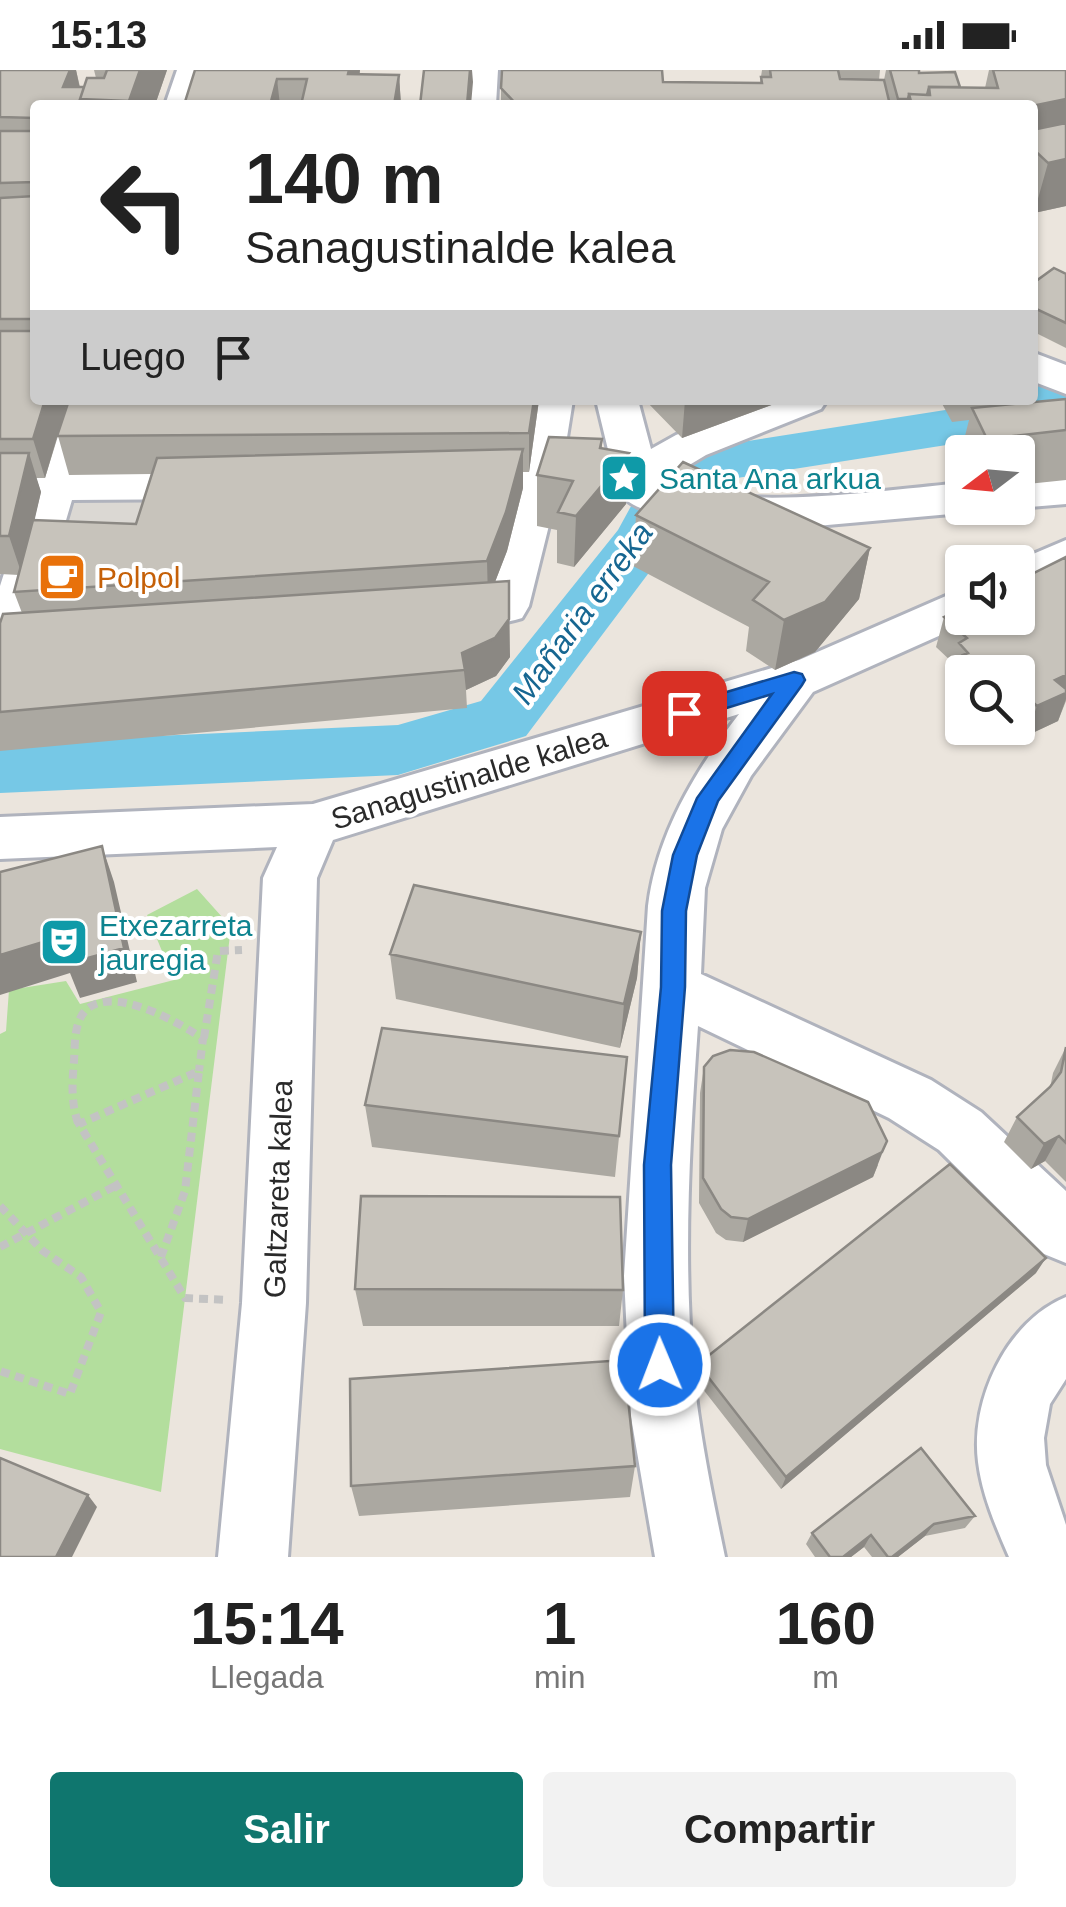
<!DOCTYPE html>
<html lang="es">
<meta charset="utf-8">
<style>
:root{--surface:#fff;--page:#f2f2f2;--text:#222;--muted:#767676;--accent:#0f766e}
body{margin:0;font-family:Helvetica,sans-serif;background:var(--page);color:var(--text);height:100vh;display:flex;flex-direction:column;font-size:38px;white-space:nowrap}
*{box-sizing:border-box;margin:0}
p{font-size:32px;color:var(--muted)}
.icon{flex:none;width:55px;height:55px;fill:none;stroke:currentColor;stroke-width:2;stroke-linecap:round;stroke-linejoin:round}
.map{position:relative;height:1487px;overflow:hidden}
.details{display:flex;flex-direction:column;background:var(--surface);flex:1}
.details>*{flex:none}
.guide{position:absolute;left:30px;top:30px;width:1008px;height:305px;border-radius:10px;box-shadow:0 2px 8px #0004;background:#fff;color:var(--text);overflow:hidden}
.needle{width:65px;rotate:254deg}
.buttons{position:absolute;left:945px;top:365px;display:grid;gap:20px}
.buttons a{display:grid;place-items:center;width:90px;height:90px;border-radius:10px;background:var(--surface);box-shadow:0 2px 8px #0004;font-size:50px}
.pin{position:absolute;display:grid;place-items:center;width:85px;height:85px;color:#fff;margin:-42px;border-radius:20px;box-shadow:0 5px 15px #0006}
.me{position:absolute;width:110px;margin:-55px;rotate:359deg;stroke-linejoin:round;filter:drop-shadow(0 0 8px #0008)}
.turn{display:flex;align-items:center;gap:35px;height:210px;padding:0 50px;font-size:45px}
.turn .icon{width:130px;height:130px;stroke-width:2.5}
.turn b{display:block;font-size:70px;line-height:85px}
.then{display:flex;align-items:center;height:95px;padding:0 50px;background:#0003;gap:20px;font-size:38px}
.eta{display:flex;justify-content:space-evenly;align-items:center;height:170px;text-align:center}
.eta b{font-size:60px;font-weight:700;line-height:70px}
.primary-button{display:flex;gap:20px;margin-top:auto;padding:20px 50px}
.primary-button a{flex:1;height:115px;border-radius:10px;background:var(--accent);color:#fff;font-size:40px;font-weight:700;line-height:115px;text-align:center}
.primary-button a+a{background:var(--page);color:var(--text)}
.status{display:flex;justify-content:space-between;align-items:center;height:70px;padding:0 50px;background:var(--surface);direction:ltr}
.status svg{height:28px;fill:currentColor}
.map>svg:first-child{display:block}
</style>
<div class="status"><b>15:13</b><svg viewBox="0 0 49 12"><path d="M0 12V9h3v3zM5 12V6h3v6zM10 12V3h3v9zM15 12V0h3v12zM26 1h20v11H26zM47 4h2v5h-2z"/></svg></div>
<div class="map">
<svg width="1066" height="1487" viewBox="0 0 1066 1487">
<rect width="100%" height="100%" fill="#ebe5dd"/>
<path fill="#b3de9d" d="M197,819L231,857L161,1422L0,1379V964L6,961L9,920L66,911L80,934L174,910L147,845Z"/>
<path fill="#dbd8d3" d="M167,415L146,493L45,489L55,416Z"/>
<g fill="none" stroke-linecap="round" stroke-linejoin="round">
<path fill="#76c8e6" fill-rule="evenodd" d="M1066,294V339L1041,360L699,414L663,484L526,666L398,705L0,723V673L398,655L481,631L618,460L659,385L1009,330H1032V311L1047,299Z"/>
<g stroke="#b0b3bd" stroke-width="6">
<path id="minor" d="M177,0H211L199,35H165Z
M464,0H498L496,35H462Z
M1032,282L1066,295V324L1032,311Z
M59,330H101L81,401L219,399L235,404L241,414L235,424L219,429L72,430L24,593L17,606L0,611V516L27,431H0V401H36Z
M531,330H573L560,411L529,536L522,548C494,556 461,561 433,553L426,541L433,529L485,521L512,426L486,422L480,412L486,402L519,397Z
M596,330H638L651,379L676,365L767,330H827L821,339L706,385L666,409L665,414C745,441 877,421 962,413V438H978L962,443L805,457L684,451C663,445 630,440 618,421Z
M1066,404V434L1018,438H1017L1018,408Z
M1066,470V506L1018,526V492H1014Z
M962,519V548H979L813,622L751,706L722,759L705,818L701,904L931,1010L981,1042L1066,1121V1193L1044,1184L939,1080L889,1048L698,956C690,1070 683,1185 693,1299C699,1362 712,1425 725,1487H655L631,1347L624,1206L648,836C657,764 695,701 739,644L333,770L317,808L306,1233L288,1487H218L242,1233L263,808L277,777L0,789V747L313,734L799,590Z
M1066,1227V1309L1050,1334L1044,1368L1046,1395L1066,1455V1487H1009C996,1457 982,1425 978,1392C970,1330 1007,1251 1066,1227Z"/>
</g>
<path stroke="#c3c3c3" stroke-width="8" stroke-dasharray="9 6" stroke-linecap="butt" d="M204,968L218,881L242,880
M78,1053C71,1032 72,1013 74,991C75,976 74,958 82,945C105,910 179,952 203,969L199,1001
M0,1136L43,1181L81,1207L101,1242L70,1324L0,1301
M0,1177L117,1115
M161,1187L185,1121L199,1001L79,1054L185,1228L228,1230"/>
<use href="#minor" fill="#fff" fill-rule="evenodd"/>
</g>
<path fill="#aba8a1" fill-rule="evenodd" d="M0,0H76L80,17H84L96,8L94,0H167L155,35H35V330L59,361L539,330L529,402H523V418L507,481L495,512L510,587L496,606L466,620L467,638L0,681V553L22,543L14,522L19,505L0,504ZM58,366L69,405L151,404L136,454L34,450L41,422L36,408H45Z
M195,0H360V4L399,5L401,35H184Z
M762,0H880L879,10H884L886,0H919V3L960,17L985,18L989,0H1066V136L1034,143L1032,142V35H501V18L663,12L760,13Z
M1066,204V278L1032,261V214Z
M1066,329V410L1018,415V382H962V398L959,390L969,350L952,352L940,330H1004L1002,335Z
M645,330H785L682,368Z
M601,378L629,383L626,434L574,497L557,493V460L537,456V405Z
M636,445L870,478L859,529L815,582L775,600L746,581L749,557L633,496Z
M1066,487V631L1058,651L1026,666L1018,657V602H962V624L954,615L956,609L950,603L953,593L936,577L944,547Z
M641,862L637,908L620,978L396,929L390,884Z
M1066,977V1112L1045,1091L1031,1099L1004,1072L1017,1047L1050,1018L1053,1003Z
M627,987L615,1107L372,1077L365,1035Z
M704,997L878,1095L873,1107L743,1172L726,1170L716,1163L699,1133L700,1023Z
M1036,1203L781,1419L695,1309L698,1294Z
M355,1219L623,1220L619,1256H363Z
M635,1396L630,1427L359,1446L351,1416Z
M975,1446L965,1458L925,1466L898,1487H872L864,1477L851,1487H815L806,1474L812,1463Z"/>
<path fill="#8b8883" d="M70,0H76L80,19L63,17Z
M140,0H167L155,35H130L129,31Z
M349,0H360L353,35L348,4Z
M470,0H472L473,12L471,35H467Z
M399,5L401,35H394Z
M277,9L280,35H270Z
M1066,26V70L1032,78V36Z
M1066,89V136L1034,143L1048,93Z
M1038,99L1032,122V101Z
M45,330H68L45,408L33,369Z
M534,330H539L529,402V363Z
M685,330H785L682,368Z
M602,369L600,417L629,383L626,434L574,497L576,446Z
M523,379V418L507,481L488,530L487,491Z
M29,383L41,422L22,505L9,466Z
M870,478L859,529L815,582L775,600L784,550Z
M509,511L510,587L496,606L466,620L462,583Z
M1066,605V629L1058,651L1026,666L1037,636L1055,610Z
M1024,624L1018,643V628Z
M102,776L114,812L137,912L80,928L70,903L0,925V885Z
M641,862L637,908L620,978L624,934Z
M1059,1066L1045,1091L1031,1099L1044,1074Z
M887,1071L873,1107L743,1172L748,1149Z
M1046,1188L1036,1203L781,1419L786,1407Z
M88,1425L97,1437L72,1487H56Z
M934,1454L925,1466L898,1487H892Z
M871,1465L864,1477L851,1487H843Z"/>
<path fill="#c7c3bb" stroke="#8b8883" stroke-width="2.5" d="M0,0H70L63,17H84L80,29L81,35H35V48L0,47Z
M107,0H140L129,31L80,29L87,8H104Z
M195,0H349L348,4L399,5L394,35H301L307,9H277L270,35H184Z
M424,0H470L467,35H420Z
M502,0H662L663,12L762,13L761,7H771L770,0H838L840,9L884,10L890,35H517L501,18Z
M890,0H919V3L955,2L960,17H929L927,25L909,24L908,29H898Z
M993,0H1066V29L1032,36L912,35L909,24L930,25L929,17L998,18Z
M1066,53V89L1048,93L1032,78V60Z
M0,61H35V112L0,113Z
M35,126V249H0V128Z
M1054,198L1066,204V253L1032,237V214Z
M0,261H35V330H45L33,369H0Z
M1066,329V360L987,369L972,338Z
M69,330H534L529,363L57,366Z
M549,367L602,369L600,378L629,383L576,446L558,442L573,411L537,405Z
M523,379L506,442L487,491L14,522L33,450L136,454L157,388Z
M0,383H29L9,466H0Z
M683,392L870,478L825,532L784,550L753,530L769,512L636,445Z
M1066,487V605L1055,610L1066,619V623L1037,636L1024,624L1018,628V602H981L963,585L968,583L959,573L967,568L944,547L962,538V548H1018V511Z
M509,511V549L495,568L462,583L465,600L0,642V553L3,544Z
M102,776L124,878L66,894L59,867L0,885V802Z
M414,815L641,862L624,934L390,884Z
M382,958L627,987L619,1066L365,1035Z
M1066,977V1073L1059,1066L1044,1074L1017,1047L1050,1017L1061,1002Z
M730,980L754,982L868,1032L887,1071L882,1082L748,1149L731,1147L721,1139L703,1108L704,997L713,986Z
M950,1094L1046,1188L786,1407L698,1294Z
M361,1126L620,1127L623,1220L355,1219Z
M624,1290L635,1396L351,1416L350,1309Z
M921,1378L975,1446L934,1454L892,1487H888L871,1465L843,1487H830L812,1463Z
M0,1388L88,1425L56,1487H0Z"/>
<path fill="#1a73e8" stroke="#114b97" stroke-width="2.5" d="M794,602L802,604L805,610L802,615L718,731L697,785L686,841L685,917L671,1095L674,1295L670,1305L660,1310L650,1305L645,1295L644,1095L661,917L662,841L673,785L697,728L772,624L684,651L673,643L676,637Z"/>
<defs>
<g id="sight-square" transform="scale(2.5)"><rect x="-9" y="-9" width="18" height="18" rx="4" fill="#0f9aa8" stroke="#fff"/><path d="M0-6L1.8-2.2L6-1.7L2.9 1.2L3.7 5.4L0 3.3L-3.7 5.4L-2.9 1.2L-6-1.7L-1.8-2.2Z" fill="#fff"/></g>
<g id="cafe-square" transform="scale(2.5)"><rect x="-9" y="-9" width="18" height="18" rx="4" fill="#e8710a" stroke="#fff"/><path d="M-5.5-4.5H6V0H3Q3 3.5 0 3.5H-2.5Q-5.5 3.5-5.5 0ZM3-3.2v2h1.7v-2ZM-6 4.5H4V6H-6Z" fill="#fff"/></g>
<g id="theatre-square" transform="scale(2.5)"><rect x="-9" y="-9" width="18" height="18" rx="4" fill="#0f9aa8" stroke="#fff"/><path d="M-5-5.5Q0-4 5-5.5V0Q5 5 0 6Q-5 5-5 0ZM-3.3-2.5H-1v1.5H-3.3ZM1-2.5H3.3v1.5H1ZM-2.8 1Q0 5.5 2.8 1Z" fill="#fff"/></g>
</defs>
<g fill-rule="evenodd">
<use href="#sight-square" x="624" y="408"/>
<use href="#cafe-square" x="62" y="507"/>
<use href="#theatre-square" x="64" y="872"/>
</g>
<g text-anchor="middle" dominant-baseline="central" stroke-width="8" stroke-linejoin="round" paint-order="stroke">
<g font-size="30" fill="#0d838f" stroke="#fff" text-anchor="start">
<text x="659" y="408">Santa Ana arkua</text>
<text x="99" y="855">Etxezarreta<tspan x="99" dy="34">jauregia</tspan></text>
</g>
<g font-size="30" fill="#c56008" stroke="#fff" text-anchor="start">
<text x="97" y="507">Polpol</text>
</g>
<g font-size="30" fill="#2a2a2a" stroke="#fff">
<text transform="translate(469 708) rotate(-17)">Sanagustinalde kalea</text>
<text transform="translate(278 1119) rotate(-88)">Galtzareta kalea</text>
</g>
<g font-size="32" font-style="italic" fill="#166691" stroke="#fff">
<text transform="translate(582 543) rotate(-54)">Mañaria erreka</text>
</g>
</g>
</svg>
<div class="buttons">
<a><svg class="needle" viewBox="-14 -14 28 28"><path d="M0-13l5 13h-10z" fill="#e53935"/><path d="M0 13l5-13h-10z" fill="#767676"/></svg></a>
<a><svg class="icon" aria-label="sound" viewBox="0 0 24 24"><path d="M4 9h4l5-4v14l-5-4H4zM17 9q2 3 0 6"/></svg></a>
<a><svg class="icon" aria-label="search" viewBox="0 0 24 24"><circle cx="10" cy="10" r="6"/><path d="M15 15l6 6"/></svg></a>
</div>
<div class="pin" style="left:684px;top:643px;background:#d93025"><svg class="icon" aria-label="arrive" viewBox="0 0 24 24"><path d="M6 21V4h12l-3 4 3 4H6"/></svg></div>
<svg class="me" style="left:660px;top:1295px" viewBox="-20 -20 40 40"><circle r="17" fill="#1a73e8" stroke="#fff" stroke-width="3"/><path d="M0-11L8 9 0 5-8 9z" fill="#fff"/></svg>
<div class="guide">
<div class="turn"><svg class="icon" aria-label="left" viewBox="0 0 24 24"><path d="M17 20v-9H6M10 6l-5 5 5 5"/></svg><div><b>140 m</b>Sanagustinalde kalea</div></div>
<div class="then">Luego<svg class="icon" aria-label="arrive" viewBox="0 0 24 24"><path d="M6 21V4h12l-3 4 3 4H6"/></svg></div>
</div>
</div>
<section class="details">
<div class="eta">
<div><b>15:14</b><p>Llegada</p></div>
<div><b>1</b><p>min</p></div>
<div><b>160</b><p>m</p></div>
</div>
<div class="primary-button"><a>Salir</a><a>Compartir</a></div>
</section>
